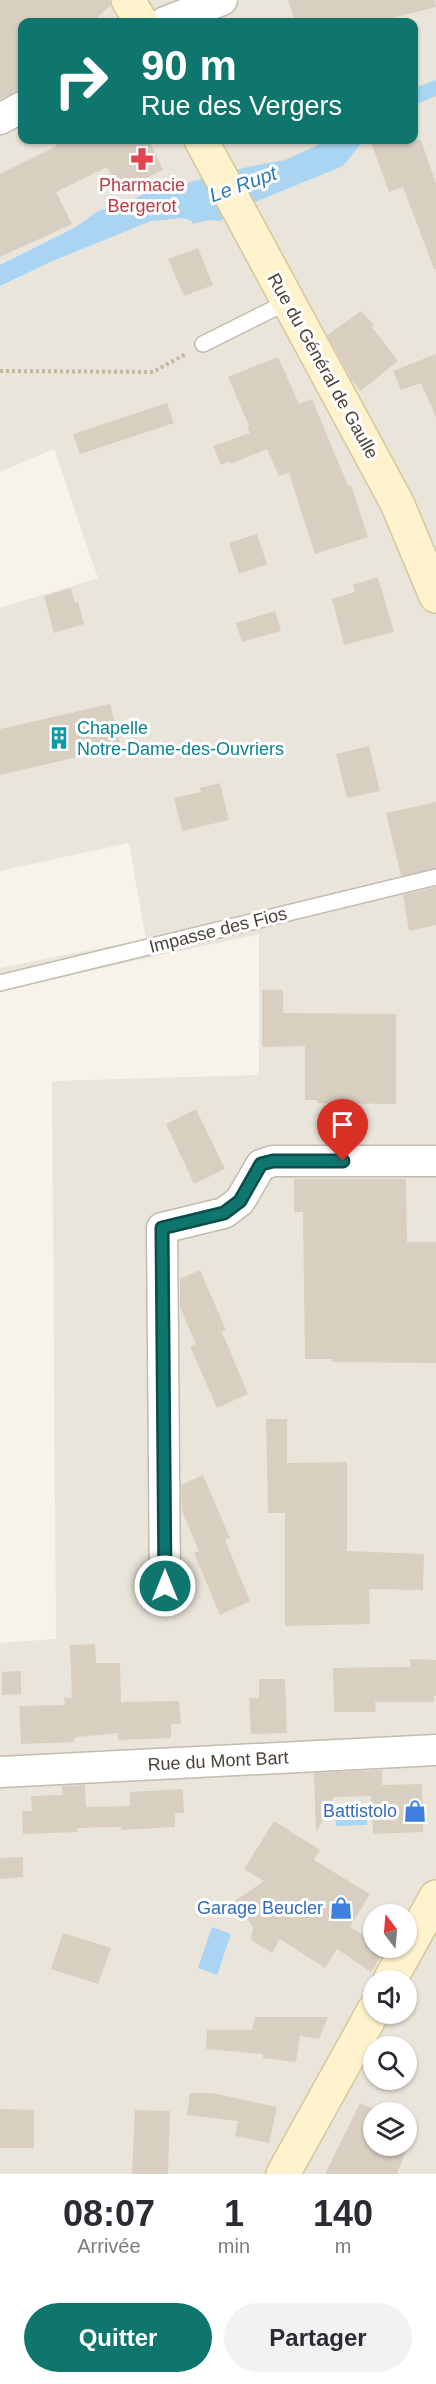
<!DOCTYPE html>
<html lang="fr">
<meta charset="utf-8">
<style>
:root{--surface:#fff;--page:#f2f2f3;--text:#2b2b33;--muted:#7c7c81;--accent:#0f766e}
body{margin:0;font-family:Arial,sans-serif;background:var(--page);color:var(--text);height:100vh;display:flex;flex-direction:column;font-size:22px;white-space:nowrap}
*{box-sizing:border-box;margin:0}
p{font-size:20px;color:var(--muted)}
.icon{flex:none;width:33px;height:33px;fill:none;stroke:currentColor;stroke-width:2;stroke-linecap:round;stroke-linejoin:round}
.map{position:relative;height:2174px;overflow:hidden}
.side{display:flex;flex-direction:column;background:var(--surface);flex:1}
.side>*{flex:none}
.guide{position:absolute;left:18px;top:18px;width:400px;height:126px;border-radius:12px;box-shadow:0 2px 4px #0004;background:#0f766e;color:#fff;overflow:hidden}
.needle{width:39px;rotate:344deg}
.buttons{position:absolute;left:363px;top:1904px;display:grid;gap:12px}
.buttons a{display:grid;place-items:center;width:54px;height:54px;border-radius:50%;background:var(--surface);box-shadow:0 2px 4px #0004;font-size:30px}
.pin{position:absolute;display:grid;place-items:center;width:51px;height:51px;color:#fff;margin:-62px -26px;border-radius:50% 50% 50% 0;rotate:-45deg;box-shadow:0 0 6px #0007}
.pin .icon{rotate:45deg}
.me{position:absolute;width:66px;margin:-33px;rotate:0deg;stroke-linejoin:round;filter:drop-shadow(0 0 4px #0008)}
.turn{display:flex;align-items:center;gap:21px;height:126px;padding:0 24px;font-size:27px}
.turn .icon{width:78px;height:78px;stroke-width:2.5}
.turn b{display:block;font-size:42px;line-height:51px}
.eta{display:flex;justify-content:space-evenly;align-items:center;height:102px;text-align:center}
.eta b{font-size:36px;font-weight:600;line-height:42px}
.primary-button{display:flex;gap:12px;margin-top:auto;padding:12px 24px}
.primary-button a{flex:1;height:69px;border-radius:36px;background:var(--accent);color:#fff;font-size:24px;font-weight:600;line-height:69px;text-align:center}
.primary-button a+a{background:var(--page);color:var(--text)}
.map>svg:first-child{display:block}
</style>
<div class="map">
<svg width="436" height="2174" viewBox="0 0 436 2174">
<rect width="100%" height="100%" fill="#f6f3ec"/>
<path fill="#eae5da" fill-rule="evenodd" d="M0,0H436V2174H0V1643L56,1639L52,1081L259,1075V934L0,990V968L146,939L129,843L0,871V608L98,578L54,449L0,472ZM22,22H414V140H22ZM374,1914H406V1947H374ZM374,1980H406V2013H374ZM374,2046H406V2079H374ZM374,2112H406V2145H374Z"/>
<path fill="#a9d4f2" d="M436,80V96L414,105V88Z
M329,140H364L343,166L255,202L220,221L210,220L192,224V221L183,218L151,221L50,262L0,286V265L76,227L98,211L125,203L144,194L248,167L285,160Z
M336,1808H366L367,1825L336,1826Z
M212,1927L231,1934L217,1975L198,1968Z"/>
<path fill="#d8cfc1" d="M0,0H109L111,5L92,22H22V90L0,99Z
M288,0H435L436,7L376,22H295Z
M54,140H149L163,170L119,191L107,167L56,192L72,224L0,257V174L57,146Z
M370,140H421L436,184V269H434L403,187L389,192Z
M198,248L213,285L184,296L168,259Z
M361,311L374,325L372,327L398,361L361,391L351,379L327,335Z
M436,354V417L421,383L401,390L393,371Z
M278,357L299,404L312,399L348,486L351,485L368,537L315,554L289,473L279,476L267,449L231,464L230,461L221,465L213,446L250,433L247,427L249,426L228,377Z
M167,403L174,423L80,454L73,434Z
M257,534L267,564L239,574L229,543Z
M378,577L394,632L344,645L332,599L355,592L353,585Z
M71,588L75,603L78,602L84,624L54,633L44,596Z
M275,611L281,631L242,642L236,623Z
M110,704L121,747L0,775V729Z
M369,746L380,791L347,798L336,754Z
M220,783L229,820L182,831L174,798L201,792L200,788Z
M436,802V868L401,876L386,813Z
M436,887V925L409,931L403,895Z
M262,990H283V1013L396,1014V1104L317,1103V1100H305V1046L262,1047Z
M196,1109L225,1169L194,1184L166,1124Z
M294,1179H406L407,1242H436V1363L333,1362L332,1359H305L303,1212H294Z
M200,1270L226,1330L222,1332L248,1394L217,1408L190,1346L196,1344L180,1307V1279Z
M266,1419H287V1463L347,1462V1551L424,1554L423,1590L369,1589L370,1624L285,1626V1513H268Z
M203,1475L230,1538L225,1540L250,1601L220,1615L194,1553L199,1551L182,1511L181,1485Z
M95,1644L96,1663H120L121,1702L179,1701L181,1724H171V1738L118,1740V1733L78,1737L74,1739V1742L21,1744L19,1706L65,1705L64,1698H72L70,1645Z
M410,1659L436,1660V1696H434V1702H375L376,1712H334L333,1668L410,1667Z
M21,1671V1694L2,1695V1672Z
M259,1679H285L287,1733L251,1734L249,1698H259Z
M382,1770V1785L422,1784L423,1832L373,1834L371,1796L334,1797L316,1833L314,1773Z
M85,1785L86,1807L130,1806V1792L183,1789L184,1813H175V1827L121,1830V1827L77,1828L78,1832L23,1834L22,1811H32L31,1796L63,1795L62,1786Z
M274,1821L320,1850L314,1860L370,1894L350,1927L374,1941V1947L385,1949L371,1972L337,1949L325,1968L280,1939L272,1953L251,1940L253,1927L235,1901L264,1881L244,1869Z
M23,1857V1877L0,1879V1858Z
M63,1933L111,1948L98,1984L51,1969Z
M255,2017H328L319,2039L300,2036L296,2062L263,2058V2054L206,2049L207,2030H252Z
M190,2093H212L277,2107L269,2143L235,2136L238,2121L187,2115Z
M360,2103L380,2112H374V2145H406V2124L415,2128L397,2174H325Z
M0,2109L34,2110V2148H0Z
M135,2110L170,2111L168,2174H132Z"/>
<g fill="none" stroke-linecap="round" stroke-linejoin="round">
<g stroke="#c2bbae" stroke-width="18">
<path id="lane" d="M203,344L289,301
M0,983L436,877"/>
</g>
<g stroke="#c2bbae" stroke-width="33">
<path id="street" d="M165,22L222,0
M0,119L22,107
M165,1586L162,1228L224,1213L240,1201L261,1165L273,1161H436
M0,1772L436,1750"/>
</g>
<g stroke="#d6c79b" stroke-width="36">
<path id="secondary" d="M128,0L141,22
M201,140L397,503L436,596
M390,1980L436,1897
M283,2174L374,2010"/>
</g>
<path stroke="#c4b79f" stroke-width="4" stroke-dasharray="3 3" stroke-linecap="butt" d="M0,371L153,372L186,354"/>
<use href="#lane" stroke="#fff" stroke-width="15"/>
<use href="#street" stroke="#fff" stroke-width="30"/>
<use href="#secondary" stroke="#fff3cd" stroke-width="33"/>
</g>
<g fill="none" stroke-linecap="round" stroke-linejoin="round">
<g stroke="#0a4d48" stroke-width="15">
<path id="route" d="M165,1586L162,1228L224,1213L240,1201L261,1164L273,1161H343"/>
</g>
<use href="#route" stroke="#0f766e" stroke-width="10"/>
</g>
<defs>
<g id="pharmacy-bare" transform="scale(1.8)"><path d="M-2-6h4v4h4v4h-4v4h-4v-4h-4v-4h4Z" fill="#e0444e" stroke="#fff" stroke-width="2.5" paint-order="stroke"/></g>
<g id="building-bare" transform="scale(1.8)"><path d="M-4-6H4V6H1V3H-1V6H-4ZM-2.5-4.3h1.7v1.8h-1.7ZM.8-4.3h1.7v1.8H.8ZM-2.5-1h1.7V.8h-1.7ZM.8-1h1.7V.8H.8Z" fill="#0f9aa8" stroke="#fff" stroke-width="2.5" paint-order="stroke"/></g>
<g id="shop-bare" transform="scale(1.8)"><path d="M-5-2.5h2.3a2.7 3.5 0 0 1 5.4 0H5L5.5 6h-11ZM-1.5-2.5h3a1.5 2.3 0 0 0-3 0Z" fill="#3f7fe0" stroke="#fff" stroke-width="2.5" paint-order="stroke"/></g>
</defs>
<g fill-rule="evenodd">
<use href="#pharmacy-bare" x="142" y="159"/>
<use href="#building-bare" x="59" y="738"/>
<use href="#shop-bare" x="415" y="1811"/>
<use href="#shop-bare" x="341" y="1908"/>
</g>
<g text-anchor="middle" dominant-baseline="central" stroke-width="6" stroke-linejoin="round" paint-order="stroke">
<g font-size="18" fill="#be3a42" stroke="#fff">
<text x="142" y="185">Pharmacie<tspan x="142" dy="21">Bergerot</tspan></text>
</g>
<g font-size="18" fill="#4b4439" stroke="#fff">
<text transform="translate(323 366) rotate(61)">Rue du Général de Gaulle</text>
<text transform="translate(218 930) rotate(-14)">Impasse des Fios</text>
<text transform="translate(218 1761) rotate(-3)">Rue du Mont Bart</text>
</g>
<g font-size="18" fill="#0d838f" stroke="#fff" text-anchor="start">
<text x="77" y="728">Chapelle<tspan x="77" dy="21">Notre-Dame-des-Ouvriers</tspan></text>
</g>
<g font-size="18" fill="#366cbe" stroke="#fff" text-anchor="end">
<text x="397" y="1811">Battistolo</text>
<text x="323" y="1908">Garage Beucler</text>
</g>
<g font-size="20" font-style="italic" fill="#2e7ab2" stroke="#fff">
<text transform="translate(243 184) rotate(-20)">Le Rupt</text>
</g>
</g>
</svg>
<div class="buttons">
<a><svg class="needle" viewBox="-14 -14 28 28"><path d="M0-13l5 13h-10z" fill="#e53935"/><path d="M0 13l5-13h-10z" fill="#7c7c81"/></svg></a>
<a><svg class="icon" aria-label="sound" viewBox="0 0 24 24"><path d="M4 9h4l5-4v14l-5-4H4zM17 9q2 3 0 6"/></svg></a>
<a><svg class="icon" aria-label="search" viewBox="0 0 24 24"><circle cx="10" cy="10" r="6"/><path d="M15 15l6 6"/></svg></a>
<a><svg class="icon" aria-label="layers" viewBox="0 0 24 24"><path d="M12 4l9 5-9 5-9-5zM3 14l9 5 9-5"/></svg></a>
</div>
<div class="pin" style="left:343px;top:1161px;background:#d93025"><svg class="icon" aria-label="arrive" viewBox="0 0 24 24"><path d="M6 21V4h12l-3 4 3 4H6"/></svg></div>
<svg class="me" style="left:165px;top:1586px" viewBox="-20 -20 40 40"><circle r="17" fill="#0f766e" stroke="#fff" stroke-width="3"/><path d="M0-11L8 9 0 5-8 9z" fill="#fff"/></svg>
<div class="guide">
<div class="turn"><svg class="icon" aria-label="right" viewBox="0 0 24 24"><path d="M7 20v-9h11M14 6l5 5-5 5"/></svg><div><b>90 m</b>Rue des Vergers</div></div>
</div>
</div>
<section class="side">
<div class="eta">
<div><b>08:07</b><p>Arrivée</p></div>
<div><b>1</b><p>min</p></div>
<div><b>140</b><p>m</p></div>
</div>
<div class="primary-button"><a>Quitter</a><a>Partager</a></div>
</section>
